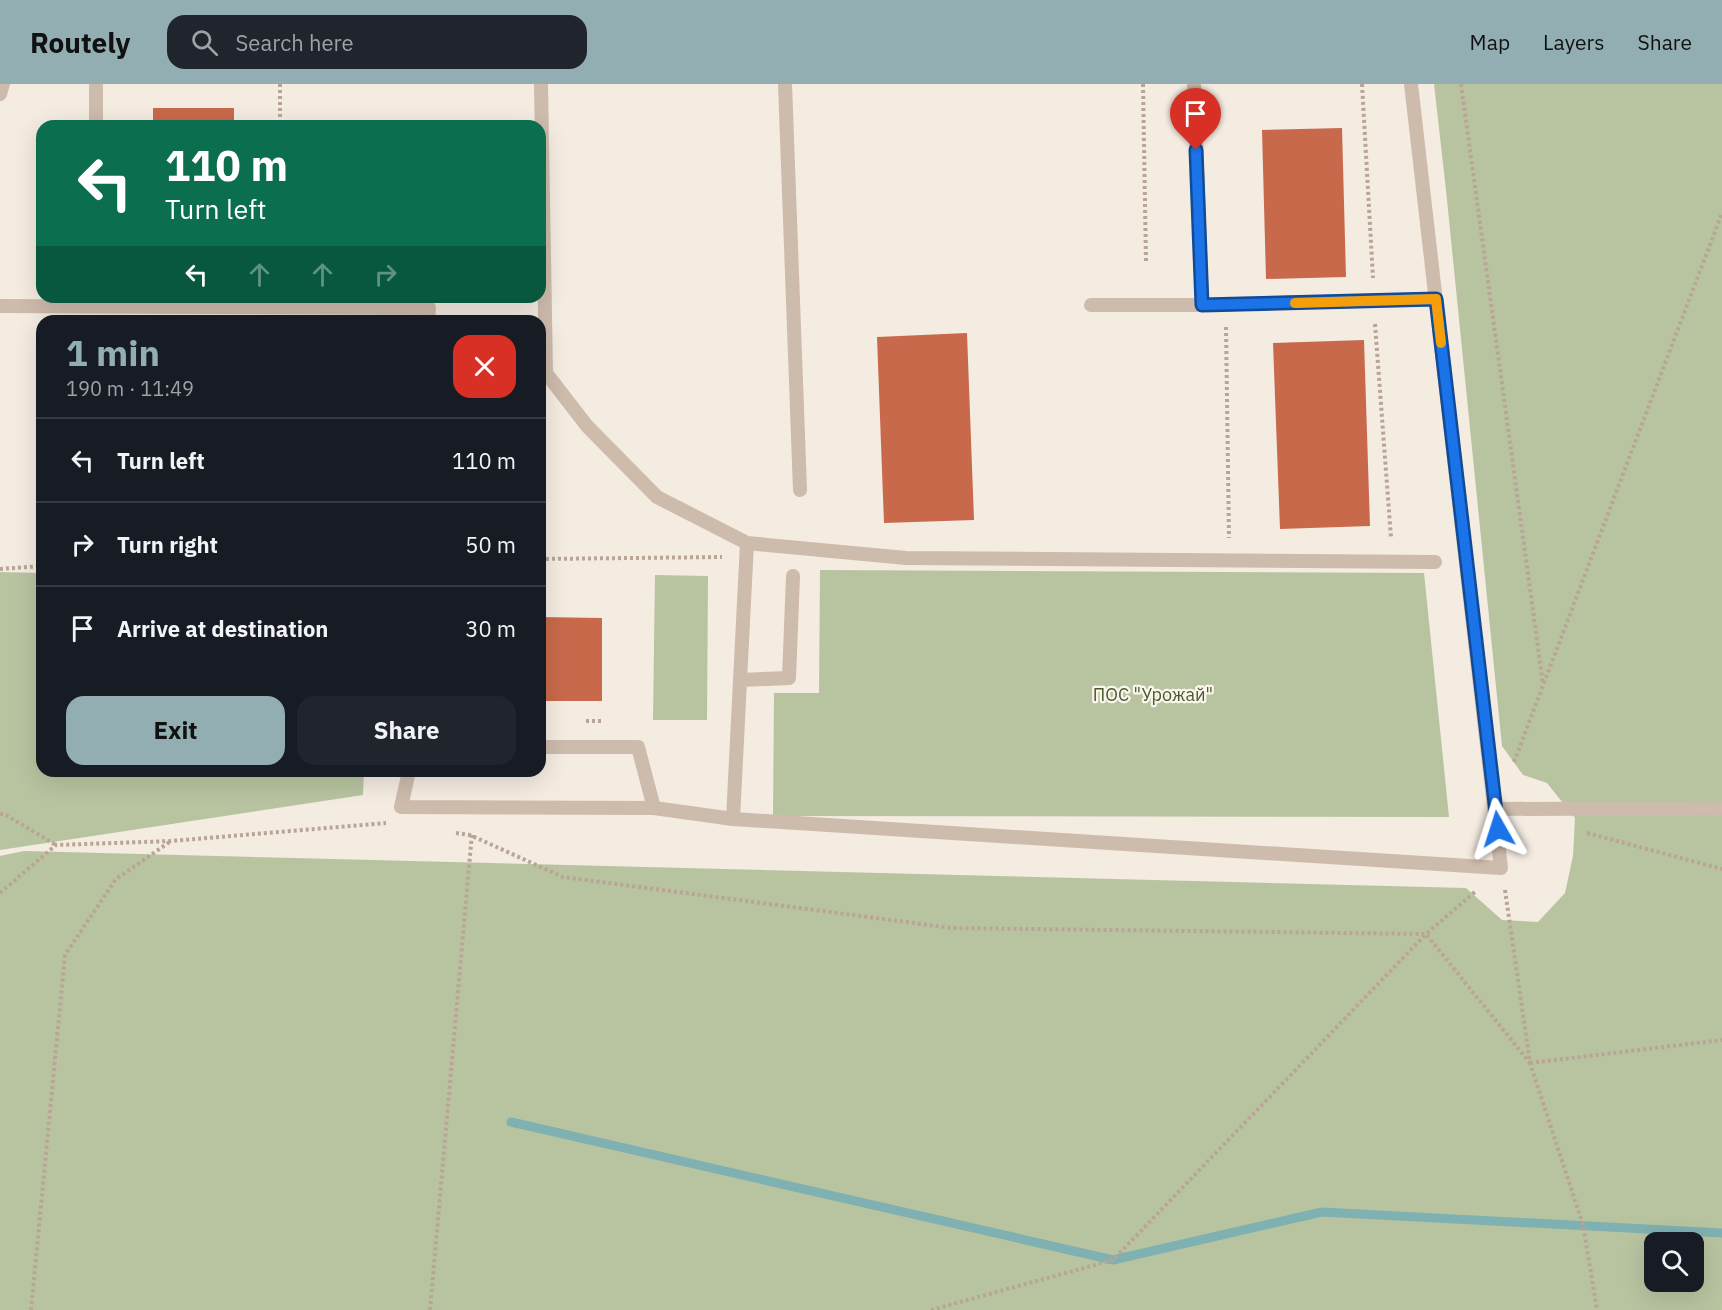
<!DOCTYPE html>
<meta charset="utf-8">
<style>
:root{--surface:#171b24;--page:#20242c;--text:#f1f3f6;--muted:#9ea1a6;--line:#363941;--accent:#92aeb2}
body{margin:0;font-family:"IBM Plex Sans",sans-serif;background:var(--page);color:var(--text);height:100vh;display:flex;flex-direction:column;font-size:22px;white-space:nowrap}
*{box-sizing:border-box;margin:0}
p{font-size:20px;color:var(--muted)}
.icon{flex:none;width:33px;height:33px;fill:none;stroke:currentColor;stroke-width:2;stroke-linecap:round;stroke-linejoin:round}
.map{position:relative;flex:1;overflow:hidden}
.side{position:absolute;left:36px;top:231px;width:510px;height:462px;display:flex;flex-direction:column;background:var(--surface);border-radius:18px;box-shadow:0 6px 24px #0002}
.side>*{flex:none}
.guide{position:absolute;left:36px;top:36px;width:510px;height:183px;border-radius:18px;box-shadow:0 6px 24px #0002;background:#0b6e4f;color:#fff;overflow:hidden}
.fabs{position:absolute;left:1644px;top:1148px;display:grid;gap:12px}
.fabs a{display:grid;place-items:center;width:60px;height:60px;border-radius:12px;background:var(--surface);box-shadow:0 6px 24px #0002;font-size:30px}
.pin{position:absolute;display:grid;place-items:center;width:51px;height:51px;color:#fff;margin:-62px -26px;border-radius:50% 50% 50% 0;rotate:-45deg;box-shadow:0 0 6px #0007}
.pin .icon{rotate:45deg}
.me{position:absolute;width:66px;margin:-33px;rotate:354deg;stroke-linejoin:round;filter:drop-shadow(0 0 4px #0008)}
.turn{display:flex;align-items:center;gap:21px;height:126px;padding:0 30px;font-size:27px}
.turn .icon{width:78px;height:78px;stroke-width:2.5}
.turn b{display:block;font-size:42px;line-height:51px}
.lanes{display:flex;align-items:center;height:57px;padding:0 30px;background:#0003;justify-content:center;gap:30px;direction:ltr}
.lanes .off{opacity:.35}
.round{display:grid;place-items:center;flex:none;width:63px;height:63px;border-radius:18px;background:var(--page)}
.summary{display:flex;align-items:center;justify-content:space-between;height:102px;padding:0 30px}
h1{font-size:36px;font-weight:800;line-height:45px;color:var(--accent)}
.action{display:flex;gap:12px;margin-top:auto;padding:12px 30px}
.action a{flex:1;height:69px;border-radius:18px;background:var(--accent);color:#111;font-size:24px;font-weight:800;line-height:69px;text-align:center}
.action a+a{background:var(--page);color:var(--text)}
ul{padding:0;list-style:none}
li{display:flex;align-items:center;gap:18px;height:84px;padding:0 30px;border-top:2px solid var(--line)}
li div{flex:1}
li b{display:block;font-size:22px}
li em{font-style:normal}
header{display:flex;align-items:center;gap:36px;box-sizing:border-box;height:84px;padding:0 30px;background:var(--accent);color:#111}
header strong{font-size:28px}
nav{display:flex;gap:33px;margin-inline-start:auto;font-size:21px}
.search{width:420px;height:54px;background:var(--page);display:flex;align-items:center;gap:15px;box-sizing:border-box;padding:0 21px;border-radius:18px;color:var(--muted);font-size:22px}
.map>svg:first-child{display:block}
</style>
<header>
<strong>Routely</strong>
<div class="search"><svg class="icon" aria-label="search" viewBox="0 0 24 24"><circle cx="10" cy="10" r="6"/><path d="M15 15l6 6"/></svg>Search here</div>
<nav><a>Map</a><a>Layers</a><a>Share</a></nav>
</header>
<div class="map">
<svg width="1722" height="1226" viewBox="0 0 1722 1226">
<rect width="100%" height="100%" fill="#f4ebe1"/>
<path fill="#b8c4a0" fill-rule="evenodd" d="M1434,0H1722V1226H0V772L24,767L1466,804L1502,836L1538,838L1565,809L1573,772L1575,734L1547,699L1523,691L1502,662L1446,106ZM1654,1158H1694V1197H1654Z
M820,486L1424,489L1449,733L773,732L774,609H819Z
M0,488L42,489V687H364L363,711L0,766Z
M655,491L708,492L707,636H653Z"/>
<g fill="none" stroke-linecap="round" stroke-linejoin="round">
<path stroke="#7fb0b2" stroke-width="9" d="M511,1038L1113,1176L1322,1128L1722,1149"/>
</g>
<path fill="#c8694b" d="M153,24H234V42H153Z
M1342,44L1346,193L1266,195L1262,46Z
M967,249L974,436L884,439L877,253Z
M1364,256L1370,442L1280,445L1273,259Z
M540,533L602,534V617H540Z"/>
<g fill="none" stroke-linecap="round" stroke-linejoin="round">
<path stroke="#b9a596" stroke-width="4" stroke-dasharray="3 3" stroke-linecap="butt" d="M280,0V42
M1143,0L1146,178
M1362,0L1373,194
M1461,0L1543,600
M1375,240L1391,454
M1226,243L1229,454
M540,475L722,473
M0,485L42,482
M586,637H603
M1514,678L1722,129
M0,730H4L56,761
M456,749L470,751L563,793L952,844L1426,850L1530,979
M1587,749L1722,785
M1505,806L1530,979L1583,1141L1597,1226
M0,809L56,761L172,757L386,739
M1530,979L1722,956
M31,1226L65,871L116,795L171,757
M430,1226L472,749
M931,1226L1113,1176L1426,850L1476,807"/>
<path stroke="#cdbbac" stroke-width="14" d="M541,0L546,289L587,342L657,413L747,459L906,474L1435,478
M785,0L800,406
M0,10L3,0
M96,42V0
M1091,221H1202L1194,0
M1202,221L1436,215
M0,222L429,224L428,237
M741,596L789,594L793,492
M540,663H638L654,724
M409,687L401,723L654,724L733,735L1501,784L1411,0
M1496,725L1722,724
M733,735L747,459"/>
</g>
<g fill="none" stroke-linecap="round" stroke-linejoin="round">
<g stroke="#114b97" stroke-width="15">
<path id="route" d="M1196,66L1202,221L1436,215L1498,745"/>
</g>
<use href="#route" stroke="#1a73e8" stroke-width="10"/>
<path stroke="#f59e0b" stroke-width="10" d="M1295,219L1436,215L1441,259"/>
</g>
<g text-anchor="middle" dominant-baseline="central" stroke-width="4.5" stroke-linejoin="round" paint-order="stroke">
<g font-size="18" fill="#4a5a2e" stroke="#fbf5ee">
<text x="1153" y="610">ПОС "Урожай"</text>
</g>
</g>
</svg>
<div class="fabs">
<a><svg class="icon" aria-label="search" viewBox="0 0 24 24"><circle cx="10" cy="10" r="6"/><path d="M15 15l6 6"/></svg></a>
</div>
<div class="pin" style="left:1196px;top:66px;background:#d93025"><svg class="icon" aria-label="arrive" viewBox="0 0 24 24"><path d="M6 21V4h12l-3 4 3 4H6"/></svg></div>
<svg class="me" style="left:1498px;top:745px" viewBox="-20 -20 40 40"><path d="M0-17L14 15 0 8-14 15z" fill="#1a73e8" stroke="#fff" stroke-width="4"/></svg>
<div class="guide">
<div class="turn"><svg class="icon" aria-label="left" viewBox="0 0 24 24"><path d="M17 20v-9H6M10 6l-5 5 5 5"/></svg><div><b>110 m</b>Turn left</div></div>
<div class="lanes"><svg class="icon" aria-label="left" viewBox="0 0 24 24"><path d="M17 20v-9H6M10 6l-5 5 5 5"/></svg><svg class="icon off" aria-label="ahead" viewBox="0 0 24 24"><path d="M12 20V5M6 11l6-6 6 6"/></svg><svg class="icon off" aria-label="ahead" viewBox="0 0 24 24"><path d="M12 20V5M6 11l6-6 6 6"/></svg><svg class="icon off" aria-label="right" viewBox="0 0 24 24"><path d="M7 20v-9h11M14 6l5 5-5 5"/></svg></div>
</div>
<section class="side">
<div class="summary"><div><h1>1 min</h1><p>190 m · 11:49</p></div><a class="round" style="background:#d93025;color:#fff"><svg class="icon" aria-label="close" viewBox="0 0 24 24"><path d="M6 6l12 12M18 6L6 18"/></svg></a></div>
<ul>
<li><svg class="icon" aria-label="left" viewBox="0 0 24 24"><path d="M17 20v-9H6M10 6l-5 5 5 5"/></svg><div><b>Turn left</b></div><em>110 m</em></li>
<li><svg class="icon" aria-label="right" viewBox="0 0 24 24"><path d="M7 20v-9h11M14 6l5 5-5 5"/></svg><div><b>Turn right</b></div><em>50 m</em></li>
<li><svg class="icon" aria-label="arrive" viewBox="0 0 24 24"><path d="M6 21V4h12l-3 4 3 4H6"/></svg><div><b>Arrive at destination</b></div><em>30 m</em></li>
</ul>
<div class="action"><a>Exit</a><a>Share</a></div>
</section>
</div>
